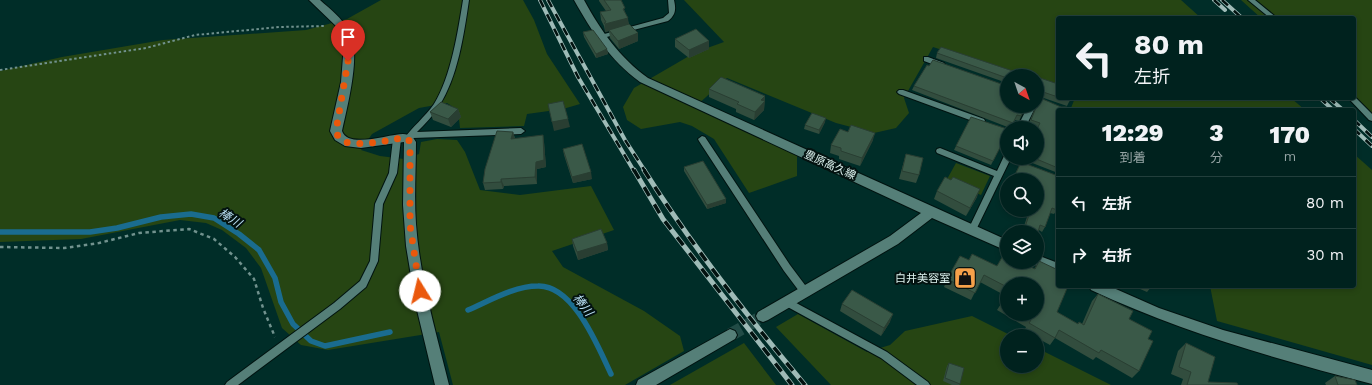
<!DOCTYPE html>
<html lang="ja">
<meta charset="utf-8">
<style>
:root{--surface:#00221e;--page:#0a2a27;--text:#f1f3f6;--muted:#95a4a4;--line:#223f3c}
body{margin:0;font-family:"Work Sans","Noto Sans JP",sans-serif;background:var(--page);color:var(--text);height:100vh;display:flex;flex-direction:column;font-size:15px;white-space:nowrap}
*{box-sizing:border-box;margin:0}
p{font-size:13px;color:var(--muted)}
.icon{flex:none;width:22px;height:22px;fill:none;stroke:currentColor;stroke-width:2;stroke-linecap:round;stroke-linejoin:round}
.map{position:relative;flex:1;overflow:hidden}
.details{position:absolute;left:1056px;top:108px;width:300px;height:180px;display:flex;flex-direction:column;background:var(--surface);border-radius:4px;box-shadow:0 2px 6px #0003,0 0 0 1px var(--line)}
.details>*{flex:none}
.banner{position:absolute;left:1056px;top:16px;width:300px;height:84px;border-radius:4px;box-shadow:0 2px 6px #0003,0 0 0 1px var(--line);background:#00221e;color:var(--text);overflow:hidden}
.needle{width:26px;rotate:140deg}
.controls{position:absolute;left:1000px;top:69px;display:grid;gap:8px}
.controls a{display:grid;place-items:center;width:44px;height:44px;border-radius:50%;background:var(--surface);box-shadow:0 2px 6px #0003,0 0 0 1px var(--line);font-size:20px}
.pin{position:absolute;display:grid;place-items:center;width:34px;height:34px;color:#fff;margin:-41px -17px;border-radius:50% 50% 50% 0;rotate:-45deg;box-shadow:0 0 4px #0007}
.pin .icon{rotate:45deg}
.me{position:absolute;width:44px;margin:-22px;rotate:351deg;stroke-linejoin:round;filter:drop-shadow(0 0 3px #0008)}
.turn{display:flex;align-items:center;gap:14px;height:84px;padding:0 12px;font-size:18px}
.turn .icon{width:52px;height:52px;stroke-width:2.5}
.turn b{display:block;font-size:28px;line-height:34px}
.eta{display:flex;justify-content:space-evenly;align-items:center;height:68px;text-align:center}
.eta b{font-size:24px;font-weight:800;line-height:28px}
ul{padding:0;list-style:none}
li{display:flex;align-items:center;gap:12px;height:52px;padding:0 12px;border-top:1px solid var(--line)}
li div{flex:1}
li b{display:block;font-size:15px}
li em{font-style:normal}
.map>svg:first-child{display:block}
</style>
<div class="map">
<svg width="1372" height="385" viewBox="0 0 1372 385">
<rect width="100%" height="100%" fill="#002d28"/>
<path fill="#264513" d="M381,0H523L534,20L547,54L580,104L563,109L527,114L524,126L460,128L458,110L447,103L419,108L372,134L361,150L380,156L404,159L419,154L421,142L437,139L457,140L465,152L480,190L520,195L591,186L614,230L552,251L563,267L644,311L680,336L684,351L625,385H453L439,332L328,350L301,345L282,328L261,268L246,248L222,230L206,223L180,220L81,239L0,242V71L62,57L163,40L306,30L347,19Z
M684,0H1181L1201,18H1058V88L1037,81V76H1021L933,47L904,98L909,113L896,128L874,133L836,123L727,78L695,107L797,155V176L749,193L714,139L692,126L680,122L641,129L627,120L623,107L634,88L696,52L724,42Z
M1241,0H1372V117L1354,98V18H1261Z
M1075,98H1291L1305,110H1073L1071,108Z
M1354,154L1372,170V365L1217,321L1210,286H1354Z
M956,163L990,176L981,195L946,181Z
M798,314L867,352L890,345L905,331L972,316L1012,336H1007V366H1037V348L1111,385H831L776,327Z
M744,343L776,385H670Z"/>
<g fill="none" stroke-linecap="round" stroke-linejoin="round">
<path stroke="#1a6c8f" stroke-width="5.5" d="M0,232H90L117,228L161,217L191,214L214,218L239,234L259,250L275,278L281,302L293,324L311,341L325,346L390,332
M468,310C489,301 514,286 538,286C574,285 598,347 611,374"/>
<path stroke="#214b46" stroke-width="13" stroke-dasharray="13 6" stroke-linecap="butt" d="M730,335L763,316"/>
<g stroke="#011310" stroke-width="2">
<path id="lane" d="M463,0H469C464,34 458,77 439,106C433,116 425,124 417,132L521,128L525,131L521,134L413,138L411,141H405L404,139C412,127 425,117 434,104C451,77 458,31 463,0Z
M668,0H674C676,9 676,15 668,21L599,39L596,37L597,36L663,18L669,13Z
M1248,0H1255L1277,18H1270Z
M924,57H928L944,63L945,65L944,67H940L924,61Z
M899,90H903L984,119L985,121L984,123H978L899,94L897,92Z
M1354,96L1372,114V121L1369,120L1350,100L1349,98H1354Z
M1028,106H1036L1025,128H1017Z
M397,136L401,139L397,173L383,204L378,261L366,287L340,309L238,385H225L227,382L334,303L360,281L370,261L375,204L389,173L393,139Z
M702,136L705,137L790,265L808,289L809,292L808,295L805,296L802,295L784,271L699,141L698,139Z
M940,148L997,171L1004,156L1007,155V158H1011L975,232H969L968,230L994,176L937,153L936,151L937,149Z
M787,298L887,352L928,382L930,385H917L881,358L784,305L782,302L784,299Z"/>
</g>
<g stroke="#011310" stroke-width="2">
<path id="street" d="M309,0H320C330,9 342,18 349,31C362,52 347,107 342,131C348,149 389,134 403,134C406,134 409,135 412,136L416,142C416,169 414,197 416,224C420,279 436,332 449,385H435L416,306L406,246L403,205L404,142L361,148L345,146L335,140L330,131L341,82L344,44L342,36L337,27Z"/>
</g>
<g stroke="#011310" stroke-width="2">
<path id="secondary" d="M574,0H584C601,31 619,57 648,78L1007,240V251L932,218L898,244L768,320L763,322L758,320L756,316L758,312L890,236L921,213L640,82C610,60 592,32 574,0Z
M1037,255L1058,263V274L1032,264V262H1037Z
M1089,286H1109L1159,308L1223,330L1372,370V384C1276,359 1181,332 1091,290Z
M730,329L735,331L737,335L735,339L656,385H636L638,380Z"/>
</g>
<path stroke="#71928e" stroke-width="2" stroke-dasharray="2.5 2.5" stroke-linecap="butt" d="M0,70L146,48L195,35L280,27L325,26"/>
<path stroke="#71928e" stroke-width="2.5" stroke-dasharray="3.5 3.5" stroke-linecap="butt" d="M0,247L64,248L99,243L139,233L189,229L214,239L235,257L254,279L263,308L275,337"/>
<use href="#lane" fill="#557f78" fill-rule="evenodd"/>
<use href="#street" fill="#557f78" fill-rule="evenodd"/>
<use href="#secondary" fill="#557f78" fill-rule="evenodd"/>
<g stroke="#9fbbb7" stroke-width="4">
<path id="rail-far1" d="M540,0L578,77L634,171
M548,0L625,140L645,171
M1214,0L1225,10
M1222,0L1242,18
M1320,98L1333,110
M1329,98L1343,110
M1354,120L1372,137
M1354,129L1372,146"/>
</g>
<g stroke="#9fbbb7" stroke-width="5">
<path id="rail" d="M634,170L663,219L792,385
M644,170C692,246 747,316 805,385"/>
</g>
<use href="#rail-far1" stroke="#031210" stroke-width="2.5" stroke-dasharray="8" stroke-linecap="butt"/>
<use href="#rail" stroke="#031210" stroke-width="3.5" stroke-dasharray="10" stroke-linecap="butt"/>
</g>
<path fill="#324d3e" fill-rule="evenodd" d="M599,0H621L629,24L638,41L619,49L610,38L609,31L605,32V31L604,26L601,20L600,12L606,11L599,1Z
M583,32L607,49L608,54L596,58L584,37Z
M675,39L709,41V49L689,58L675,47Z
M937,53L1007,76V83L936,58Z
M1037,77L1058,84V98H1071L1067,106L1038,96V97L1058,110V173L1022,159L1023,158H1037V128L1028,125L1036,106H1037Z
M914,86L1026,106L1019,121L1015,120L1010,128L912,90Z
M709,89L765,96L764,110L754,120L736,112V109L709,97Z
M458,109L461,117L451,127L433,120L430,112Z
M825,122L819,134L804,129L805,125Z
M513,132L515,138L544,142L546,167L537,169V184L504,186L503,189L485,190L483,183Z
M1007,134L991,165L954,150L956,146Z
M873,140L860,166L839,159V156L830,153L831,145Z
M563,149L592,179L573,183L564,155Z
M906,154L919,175L916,183L899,179Z
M1021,162L1058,176V206L1057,210L1054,214L1050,213L1045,227L1042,232L1039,230L1037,235V232H1022L1027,217L1010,210H1037V180H1016V179L1013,178Z
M684,167L726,203L707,209L684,171Z
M937,191L977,197L966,216L934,199Z
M572,239L607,243L608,250L578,260L573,246Z
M969,260L997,266L1034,269L1039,261L1057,312L1078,324H1082L1092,301L1098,294L1129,319L1148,339L1139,371L1132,378L1096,357L1093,360L1055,338L1050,345L1037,338V336H1034L1024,331L1026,327L997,310L1006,296L980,282L971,300L944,287L947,279ZM1007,284L1037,314H1007Z
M1133,286H1152L1147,292Z
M842,304L890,322L881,336L840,311Z
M1186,343L1208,382L1238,385H1181L1183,379L1171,374L1178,351Z
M949,363L960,384L959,385H952L943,381L947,366Z
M1335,376L1357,385H1326L1325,383Z"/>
<path fill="#293e32" d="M628,18L629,26L609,30V31L605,32V24Z
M638,33V41L619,49L618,41Z
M709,41V49L689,58V50Z
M607,49L608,54L596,58V54Z
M765,96L764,110L754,120L755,112L761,100Z
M458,109L461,117L451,127L448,119Z
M826,118L825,122L819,134V130Z
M568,119L570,127L554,131L552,122Z
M513,132L515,139H511Z
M875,133L873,140L860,166L862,158Z
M543,135L544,142L546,167L537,169V184L535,177L536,162Z
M591,172L592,179L573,183L572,177Z
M501,179L504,186L503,189L501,182Z
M980,189L977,197L966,216L970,208Z
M726,199V203L707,209V205Z
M607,243L608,250L578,260L577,252Z
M893,314L890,322L881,336L884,328Z"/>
<path fill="#3a5948" stroke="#293e32" d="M604,0H621L625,8L623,9L628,18L605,24L604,23L606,22L600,12L611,10Z
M629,24L638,33L618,41L609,30Z
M696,29L709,41L689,50L675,39Z
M593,30L607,49L596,54L583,32Z
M941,47L1028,76H1007V78L937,53Z
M933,60L1007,86V106H1026L1021,116L1017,115L1013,123L914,86L927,65L929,66Z
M721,77L765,96L761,100L765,101L755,112L737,104L739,102L709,89Z
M1037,77L1058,84V97L1040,91L1038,92V97L1061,107H1067L1066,110H1058V168L1034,158H1037V129L1040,123L1031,120L1039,100H1037Z
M1061,98H1071L1070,101Z
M563,101L568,119L552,122L548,104Z
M441,102L458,109L448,119L430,112Z
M812,113L826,118L819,130L805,125Z
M971,117L1007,129V134L993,161L956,146Z
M851,125L875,133L862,158L841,151V148L831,145L840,129L848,132Z
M497,131L513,132L511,139L543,135L544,160L536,162L535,177L501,179V182L483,183L485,169Z
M582,144L591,172L572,177L563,149Z
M906,154L923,158L919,175L902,171Z
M703,161L726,199L707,205L684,167Z
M1021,162L1058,176V206L1057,210L1052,208L1045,227L1040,225L1038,232L1025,227L1030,212L1024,210H1037V180H1016L1019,174L1016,173Z
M945,177L951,180L953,177L980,189L970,208L937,191Z
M601,229L607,243L577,252L572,239Z
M972,254L997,266L1004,254L1007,255V262H1020L1035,269L1039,261L1058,270V286H1068L1057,312L1078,324L1079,322L1084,325L1098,294L1133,311L1129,319L1152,331L1148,339L1153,341L1139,371L1101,350L1099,353L1059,330L1055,338L1029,323L1031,320L1021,314H1037V284H1007V287L984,275L975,293L947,279L960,256L969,260Z
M852,290L893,314L884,328L842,304Z
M1007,293V306L1001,303Z
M1186,343L1215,357L1208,382L1237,383L1238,385H1187L1191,372L1179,367Z
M949,363L964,368L960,384L945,378Z
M1335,376L1355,380L1357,385H1338Z"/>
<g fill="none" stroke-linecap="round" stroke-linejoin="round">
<path stroke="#ea580c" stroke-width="7" stroke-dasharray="0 12.6" d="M348,61L336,131C337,134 338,137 340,139C351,149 388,140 403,138L408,139L410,142V225L420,291"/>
</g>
<defs>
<g id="shop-square" transform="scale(1.15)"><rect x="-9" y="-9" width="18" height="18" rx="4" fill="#f7a14a" stroke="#031210"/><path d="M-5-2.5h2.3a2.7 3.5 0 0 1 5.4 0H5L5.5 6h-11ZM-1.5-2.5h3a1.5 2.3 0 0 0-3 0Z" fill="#111"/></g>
</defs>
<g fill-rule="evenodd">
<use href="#shop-square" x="965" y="278"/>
</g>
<g text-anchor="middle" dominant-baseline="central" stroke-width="4" stroke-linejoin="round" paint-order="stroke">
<g font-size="11" fill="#def4f0" stroke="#031210">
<text transform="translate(830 165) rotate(24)">豊原高久線</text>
</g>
<g font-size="11" fill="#def4f0" stroke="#031210" text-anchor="end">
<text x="950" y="278">白井美容室</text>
</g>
<g font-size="12" font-style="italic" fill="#bae0f5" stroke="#031210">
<text transform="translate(230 218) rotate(32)">棒川</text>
<text transform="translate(583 305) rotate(52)">棒川</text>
</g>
</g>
</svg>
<div class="controls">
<a><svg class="needle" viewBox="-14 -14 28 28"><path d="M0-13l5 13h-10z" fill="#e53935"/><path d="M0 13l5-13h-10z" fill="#95a4a4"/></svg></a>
<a><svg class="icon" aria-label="sound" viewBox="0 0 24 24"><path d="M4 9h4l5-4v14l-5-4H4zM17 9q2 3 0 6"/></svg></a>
<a><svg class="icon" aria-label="search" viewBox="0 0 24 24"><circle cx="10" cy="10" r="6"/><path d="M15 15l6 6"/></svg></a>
<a><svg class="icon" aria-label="layers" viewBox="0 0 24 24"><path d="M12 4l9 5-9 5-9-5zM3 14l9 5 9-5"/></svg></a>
<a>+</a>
<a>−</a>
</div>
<div class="pin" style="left:348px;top:61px;background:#d93025"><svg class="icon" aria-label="arrive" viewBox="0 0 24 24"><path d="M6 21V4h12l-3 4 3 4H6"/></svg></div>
<svg class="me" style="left:420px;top:291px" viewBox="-20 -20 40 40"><circle r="19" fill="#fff"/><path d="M0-13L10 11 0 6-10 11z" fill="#ea580c"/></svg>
<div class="banner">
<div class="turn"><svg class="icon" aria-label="left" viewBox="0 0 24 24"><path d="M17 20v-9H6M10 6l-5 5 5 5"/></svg><div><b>80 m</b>左折</div></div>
</div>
<section class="details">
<div class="eta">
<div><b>12:29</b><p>到着</p></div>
<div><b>3</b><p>分</p></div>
<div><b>170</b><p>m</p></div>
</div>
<ul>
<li><svg class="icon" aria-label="left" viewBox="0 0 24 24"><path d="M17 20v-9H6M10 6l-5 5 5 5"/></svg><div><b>左折</b></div><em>80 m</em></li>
<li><svg class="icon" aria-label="right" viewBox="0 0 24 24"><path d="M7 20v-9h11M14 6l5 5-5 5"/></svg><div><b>右折</b></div><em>30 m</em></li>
</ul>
</section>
</div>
